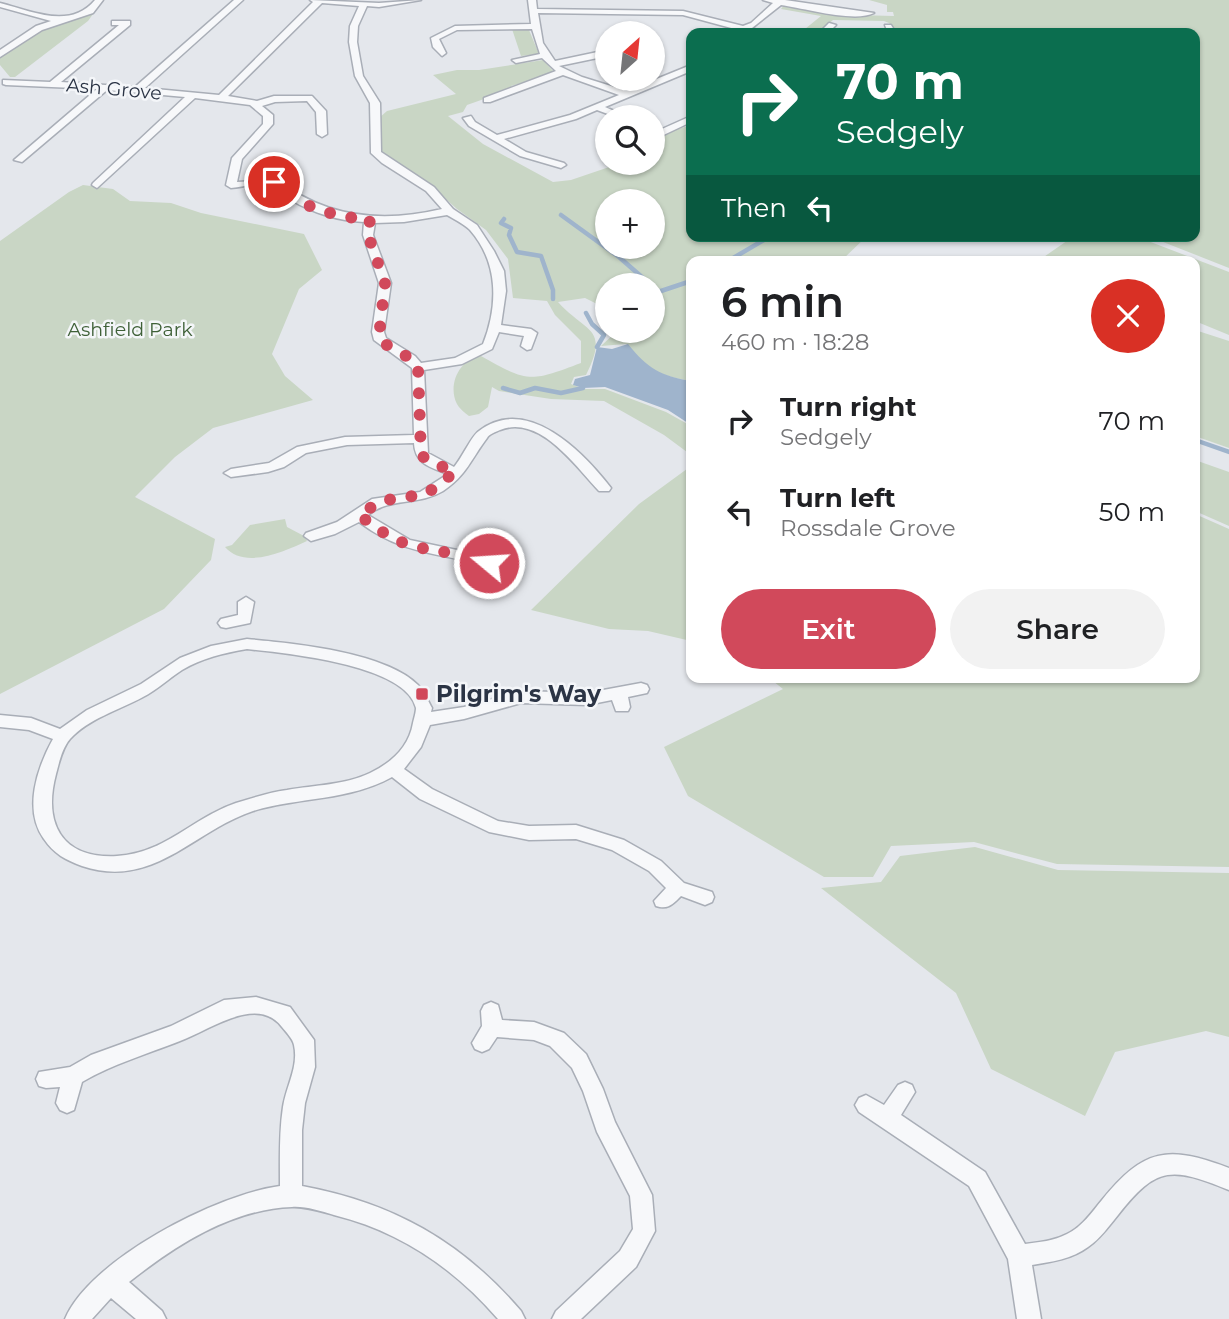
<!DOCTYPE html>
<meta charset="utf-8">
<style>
:root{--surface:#fff;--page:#f2f2f2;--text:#202124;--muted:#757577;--accent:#d1495b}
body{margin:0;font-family:Montserrat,sans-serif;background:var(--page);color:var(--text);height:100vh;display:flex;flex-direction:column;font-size:26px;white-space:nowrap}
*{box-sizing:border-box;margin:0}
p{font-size:23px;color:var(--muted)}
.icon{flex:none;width:38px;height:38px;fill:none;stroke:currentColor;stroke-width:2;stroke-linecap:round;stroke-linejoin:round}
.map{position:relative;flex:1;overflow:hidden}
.panel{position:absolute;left:686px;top:256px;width:514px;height:427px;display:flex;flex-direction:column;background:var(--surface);border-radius:14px;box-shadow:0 2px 5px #0004}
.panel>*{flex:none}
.guide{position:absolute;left:686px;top:28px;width:514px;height:214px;border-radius:14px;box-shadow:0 2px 5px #0004;background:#0b6e4f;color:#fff;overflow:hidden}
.needle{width:46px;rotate:27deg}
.tools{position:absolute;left:595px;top:21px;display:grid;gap:14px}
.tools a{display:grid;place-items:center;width:70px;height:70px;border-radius:50%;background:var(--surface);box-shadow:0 2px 5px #0004;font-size:35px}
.pin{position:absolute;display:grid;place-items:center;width:60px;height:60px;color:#fff;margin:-30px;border:4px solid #fff;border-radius:50%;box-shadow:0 2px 7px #0007}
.me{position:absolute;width:77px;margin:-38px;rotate:288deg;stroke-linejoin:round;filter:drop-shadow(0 0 5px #0008)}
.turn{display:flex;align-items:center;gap:24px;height:147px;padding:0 35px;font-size:32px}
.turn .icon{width:91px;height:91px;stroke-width:2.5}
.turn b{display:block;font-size:49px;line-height:60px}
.then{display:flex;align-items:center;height:66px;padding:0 35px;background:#0003;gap:14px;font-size:26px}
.round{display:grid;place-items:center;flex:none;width:74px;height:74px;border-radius:37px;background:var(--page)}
.overview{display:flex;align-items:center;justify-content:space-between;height:119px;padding:0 35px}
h1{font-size:42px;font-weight:600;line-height:52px}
.primary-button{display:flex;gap:14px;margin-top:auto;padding:14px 35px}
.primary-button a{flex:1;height:80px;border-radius:42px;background:var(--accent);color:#fff;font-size:28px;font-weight:600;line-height:80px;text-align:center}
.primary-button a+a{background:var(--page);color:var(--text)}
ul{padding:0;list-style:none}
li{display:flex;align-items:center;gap:21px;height:91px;padding:0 35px}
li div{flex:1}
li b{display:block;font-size:26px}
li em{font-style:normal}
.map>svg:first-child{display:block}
</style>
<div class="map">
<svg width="1229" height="1319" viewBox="0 0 1229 1319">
<rect width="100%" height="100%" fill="#e4e7ec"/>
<path fill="#c9d6c5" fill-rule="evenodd" d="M869,0H1229V268L1148,236H1195V33H898L889,23L884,21L833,20L818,33H800L821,16L781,9L785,4L856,15L894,16L893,12H887V5Z
M87,13L93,14L88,21L15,77H10L0,65V56L45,27Z
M512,29L529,30L539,54L521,56Z
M543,60L555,73L511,86L512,89L467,105L463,112L448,116L483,144L553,182L571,180L621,163H653V144L669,132L691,125V236H867L841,261H691V381C677,379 658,374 646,366C639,360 634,350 626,344L601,346L617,331H653V285H607V309L585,298L558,302C586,333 610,327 586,375L574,377L571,384L584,389H605L666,412L691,426V455L664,435L604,401L551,399L499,391L492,387L488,407L479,414L469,416C465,413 459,408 457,404C447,385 460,358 481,356C529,383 530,382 581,363V341L555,315L547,301L513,298L508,259L486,230L457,209L429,184L386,158L380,150L379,118L387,111L456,94L433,75L457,70H479ZM607,201H653V247H607Z
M83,185L113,189L130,201L171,203L201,213L304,234L322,270L299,289L272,354L285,376L313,400L213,428L175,457L135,497L215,539L211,560L164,609L0,694V241L69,192Z
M1074,236H1135L1229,272V335L1195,321V261H1038Z
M1195,330L1229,341V448L1195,436Z
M1195,460L1229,472V526L1195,511Z
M691,466V641L648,631L609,629L531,610L639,504Z
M1195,514L1229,529V867L1057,864L974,842L891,846L873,877H824L688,796L664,747L783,689L768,677H1195Z
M285,519L287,527L304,536L307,541C285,551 245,570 225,547L232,545L250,525Z
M975,847L1058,870L1229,873V1037L1206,1031L1115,1052L1085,1116L991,1069L956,993L821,888L881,882L900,856Z"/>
<path fill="#9fb4cc" d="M628,344C647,368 661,376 691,381V425L668,410L605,387L583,388L573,385L575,379L590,375L597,347L612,349Z"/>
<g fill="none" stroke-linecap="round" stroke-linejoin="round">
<path stroke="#9fb4cc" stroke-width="4.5" d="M561,215L619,257L651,285
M504,219L501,223L511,228L509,235L517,252L541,256L553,290V299
M728,261L769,237
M658,292L691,281
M586,313L592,324L604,335L597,347
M503,388L520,393L535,388L561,393L583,388
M1195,440L1229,452"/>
<g stroke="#a9aeb7" stroke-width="3">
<path id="minor" d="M95,0H103L93,13L42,30L0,57V50L36,26L51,21L0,7V3C32,11 70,30 95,0Z
M234,0H243L145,88L219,95L313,2L310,0L379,3L421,0L379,7L367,6L358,26L357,42L363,76L380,103L381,152L434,187L453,209L477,225L494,251L504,271L506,291L501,325L531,329L537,333L531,349L527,350L521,346L524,336L499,332L492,349L462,364L424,370L428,453L454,467C462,458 472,435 479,431C527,394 583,452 611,488L609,491H599C576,467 540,414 500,430C496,432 489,434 487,438C471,459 467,475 443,491C418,506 390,497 368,515L410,540L485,556L496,563L494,566C484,569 473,562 462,560C420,551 394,548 359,522L335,534L311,541L304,536L306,533L337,522L372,499L420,492L448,474C430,467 415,464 414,443L347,445L306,453L284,467L268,472L231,477L224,473L231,469L269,463L297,447L345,437L414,435L412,368L374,340L372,332L379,283L363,235L364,222C339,221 313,213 291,200C285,196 280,189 273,186C262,181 244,187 231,188L226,185L232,158L263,124V116L250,105L195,98L97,188L92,185L93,183L185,97L107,90L22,162L14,160L97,89L6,85L3,84V80L50,82L119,25H112V21H130V25L61,82L135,87ZM322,3L359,6L350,26L349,42L355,76L370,103L371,153L382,163L426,191L442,209C383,223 326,218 278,180L237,182L242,159L273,124V115L262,106L275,102L307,101L316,112L317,134L322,137L327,134L326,111L312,96H274L257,101L228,96ZM447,215C454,219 464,224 470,230C499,263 498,306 483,344L455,358L421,363L415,356L386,338L384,332L391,283L373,235L375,223L404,222Z
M528,0H536L537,9L683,11L743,26L751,23L773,3L763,0H785L874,13C855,23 803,8 781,5L752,28L764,33H737L734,31L735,29L683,15L538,13L543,43L555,61L607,50V56L559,66L582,77L627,91L691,65V71L605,107L628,117H616L597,110L576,119L504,139L526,152L564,163L566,165L561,168L520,156L469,126L463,118L471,116L475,122L497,135L570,115L619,95L563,75L490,102H484V98L556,71L542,58L516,63L512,60L540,54L532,29L457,30L439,39L446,53L442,56L433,47L431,38L455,26L531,24Z
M829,23L836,25L828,33H819Z
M885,25H891L896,33H888Z
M691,116V122L653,140V133Z
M246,597L254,602L250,623L226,628L221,627L218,623L221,619L238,615V602Z
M247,639C292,643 386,652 418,685C424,691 428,701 432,708L431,712L464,707L521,691L587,693L641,683L647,685L649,689L647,693L628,697L630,707L628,711H616L612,700L587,705L521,703L464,719L430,725L421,747L404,769L432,789L498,821L529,826L576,825L624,840L661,861L684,883L712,892L714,897L712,902L705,905L681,896C673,904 668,910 656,906L654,901L666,888L649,871L612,850L576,839L529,840L489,832L420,799L392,777C349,801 299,797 253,811C193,831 153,890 82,866C66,860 54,854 44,839C23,810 37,768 53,739L29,730L0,727V715L31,718L60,729L87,710L141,684L180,658L211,646ZM247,649C283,653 406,664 416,708C416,712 414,719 413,723C409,747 391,763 370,773C345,785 315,785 287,790C270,792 253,798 236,803C192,818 166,853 117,856C61,859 43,823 56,774C59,763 62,748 70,739C88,719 119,710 143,697C157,690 168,679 182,670C202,658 224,653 247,649Z
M256,997L290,1007L314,1040L315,1067L305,1103L302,1130V1186C393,1203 461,1241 521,1311L525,1319H498C454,1268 399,1231 334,1215C320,1211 305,1206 292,1207C231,1209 175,1246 129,1282L162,1311L166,1319H136L111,1298L92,1319H65C90,1259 218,1194 280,1186C280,1160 279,1133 283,1107C286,1086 299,1067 294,1045C293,1039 286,1032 282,1027C257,994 208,1031 180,1041C147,1054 113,1064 82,1082L74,1110L67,1113L60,1110L56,1103L60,1087L46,1088L39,1086L36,1079L39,1072L70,1067L91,1055L171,1026L224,1000Z
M491,1002L498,1005L502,1020L534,1022L564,1033L586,1054L603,1089L615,1122L652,1195L655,1231L636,1267L581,1319H552L556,1311L620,1251L633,1229L630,1196L597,1132L583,1091L572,1068L550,1046L534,1040L497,1037L489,1049L482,1052L475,1049L472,1043L482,1026L481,1011L484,1005Z
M905,1082L912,1085L915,1092L901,1115L985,1172L1025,1244C1039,1242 1054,1241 1067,1234C1082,1227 1092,1212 1102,1200C1144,1148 1168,1145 1229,1168V1190C1172,1167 1157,1165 1118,1215C1109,1226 1100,1239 1088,1247C1072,1259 1051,1262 1032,1265L1041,1319H1017L1008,1259L969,1186L859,1112L855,1105L859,1098L866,1095L884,1105L898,1085Z"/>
</g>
<use href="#minor" fill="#f7f8fa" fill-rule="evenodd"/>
</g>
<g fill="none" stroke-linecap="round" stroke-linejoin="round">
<path stroke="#d1495b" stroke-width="12" stroke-dasharray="0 21.6" d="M274,182C299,207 336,218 370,219L368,235L385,283L379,336C388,352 409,352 418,367L421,454L426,460L455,472L426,494L381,501L359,515C376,528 392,540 413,546C439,553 464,552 489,563"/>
</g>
<rect fill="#d1495b" stroke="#f4f6f9" stroke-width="2.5" x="415" y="687" width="14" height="14" rx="3.5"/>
<g text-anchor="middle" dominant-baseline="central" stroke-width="5" stroke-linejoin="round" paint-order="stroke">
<g font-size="19" fill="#2b3445" stroke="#f4f6f9">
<text transform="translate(114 89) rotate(5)">Ash Grove</text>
</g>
<g font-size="19" fill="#3f6138" stroke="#f4f6f9">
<text x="130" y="329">Ashfield Park</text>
</g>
<g font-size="23" font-weight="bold" fill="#2b3445" stroke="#f4f6f9" text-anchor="start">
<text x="436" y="694">Pilgrim's Way</text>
</g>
</g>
</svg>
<div class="tools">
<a><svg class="needle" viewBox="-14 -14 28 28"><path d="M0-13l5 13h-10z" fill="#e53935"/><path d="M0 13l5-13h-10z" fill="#757577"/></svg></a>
<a><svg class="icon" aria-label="search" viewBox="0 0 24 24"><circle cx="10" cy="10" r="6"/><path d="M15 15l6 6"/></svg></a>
<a>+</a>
<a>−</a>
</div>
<div class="pin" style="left:274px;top:182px;background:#d93025"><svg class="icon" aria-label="arrive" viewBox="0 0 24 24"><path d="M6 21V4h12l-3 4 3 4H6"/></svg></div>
<svg class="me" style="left:489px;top:563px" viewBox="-20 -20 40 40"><circle r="17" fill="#d1495b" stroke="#fff" stroke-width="3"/><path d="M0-11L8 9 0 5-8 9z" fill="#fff"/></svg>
<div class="guide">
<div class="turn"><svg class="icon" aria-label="right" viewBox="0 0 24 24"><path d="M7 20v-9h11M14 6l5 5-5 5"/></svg><div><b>70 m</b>Sedgely</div></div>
<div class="then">Then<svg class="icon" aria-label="left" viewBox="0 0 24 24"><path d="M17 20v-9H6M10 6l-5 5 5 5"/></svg></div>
</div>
<section class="panel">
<div class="overview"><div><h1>6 min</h1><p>460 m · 18:28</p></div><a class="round" style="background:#d93025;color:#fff"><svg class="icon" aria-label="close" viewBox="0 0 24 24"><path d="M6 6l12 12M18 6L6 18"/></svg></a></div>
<ul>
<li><svg class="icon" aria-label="right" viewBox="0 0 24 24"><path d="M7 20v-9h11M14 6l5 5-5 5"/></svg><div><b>Turn right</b><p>Sedgely</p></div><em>70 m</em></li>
<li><svg class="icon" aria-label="left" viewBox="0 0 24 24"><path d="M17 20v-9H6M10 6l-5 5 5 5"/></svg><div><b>Turn left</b><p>Rossdale Grove</p></div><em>50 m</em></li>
</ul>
<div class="primary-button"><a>Exit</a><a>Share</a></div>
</section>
</div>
